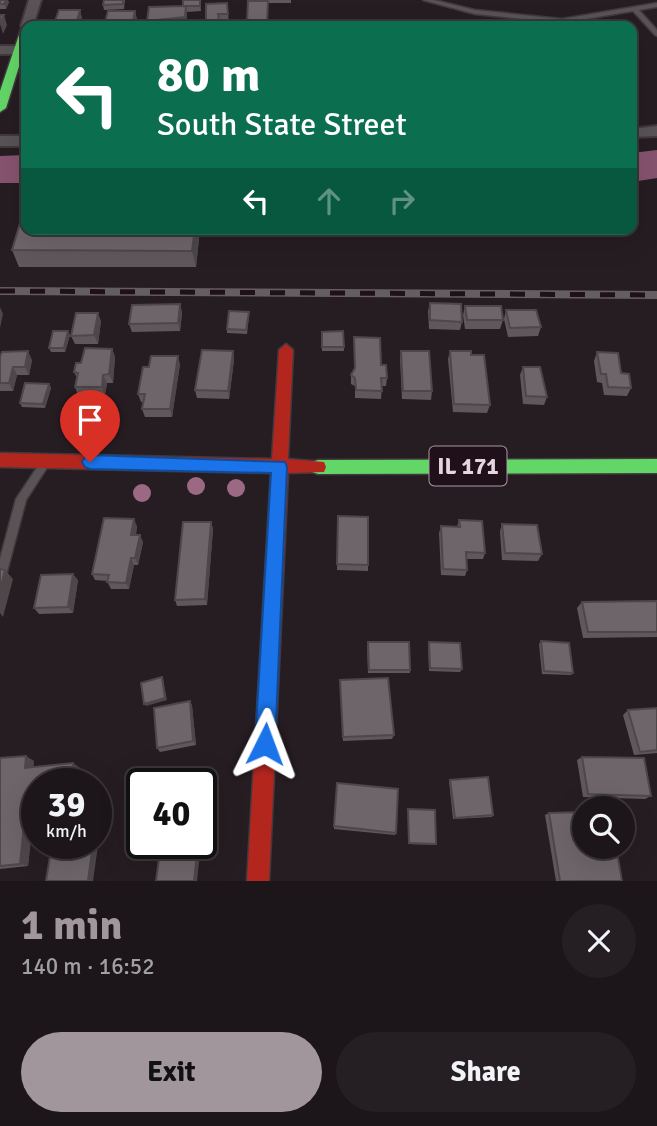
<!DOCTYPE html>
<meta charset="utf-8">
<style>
:root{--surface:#1c161a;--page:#251f23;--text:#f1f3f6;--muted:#a09fa2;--line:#3a3539;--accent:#a1969b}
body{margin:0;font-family:Signika,sans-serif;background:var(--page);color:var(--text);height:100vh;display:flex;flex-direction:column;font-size:26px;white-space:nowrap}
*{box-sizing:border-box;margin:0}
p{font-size:23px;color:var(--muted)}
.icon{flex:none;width:38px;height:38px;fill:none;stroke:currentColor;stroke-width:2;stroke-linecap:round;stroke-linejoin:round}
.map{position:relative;height:881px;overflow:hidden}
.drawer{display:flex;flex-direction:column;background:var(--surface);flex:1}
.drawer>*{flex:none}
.top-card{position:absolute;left:21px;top:21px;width:616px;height:214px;border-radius:14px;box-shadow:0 7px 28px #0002,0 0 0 2px var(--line);background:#0b6e4f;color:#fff;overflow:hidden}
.fabs{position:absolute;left:572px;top:796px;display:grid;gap:14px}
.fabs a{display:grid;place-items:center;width:63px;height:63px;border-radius:50%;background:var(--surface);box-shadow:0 7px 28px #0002,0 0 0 2px var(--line);font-size:35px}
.speed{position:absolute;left:21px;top:768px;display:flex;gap:14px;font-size:35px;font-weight:700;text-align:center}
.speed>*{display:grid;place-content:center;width:91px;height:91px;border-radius:50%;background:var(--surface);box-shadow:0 7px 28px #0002,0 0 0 2px var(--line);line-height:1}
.speed small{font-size:18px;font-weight:400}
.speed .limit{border:4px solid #111;border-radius:10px;background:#fff;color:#111}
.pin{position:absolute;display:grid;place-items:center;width:60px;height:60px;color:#fff;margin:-72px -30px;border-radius:50% 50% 50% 0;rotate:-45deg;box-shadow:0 0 7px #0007}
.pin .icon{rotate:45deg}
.me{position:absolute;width:77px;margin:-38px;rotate:3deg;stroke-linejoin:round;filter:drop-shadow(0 0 5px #0008)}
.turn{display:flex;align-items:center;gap:24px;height:147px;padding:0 21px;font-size:32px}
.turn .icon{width:91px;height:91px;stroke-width:2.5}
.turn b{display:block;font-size:49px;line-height:60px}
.lanes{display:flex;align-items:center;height:66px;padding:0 21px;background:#0003;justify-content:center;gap:35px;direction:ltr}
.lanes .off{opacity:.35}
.round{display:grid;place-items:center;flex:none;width:74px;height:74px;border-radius:37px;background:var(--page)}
.overview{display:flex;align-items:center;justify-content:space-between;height:119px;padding:0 21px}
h1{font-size:42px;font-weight:700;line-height:52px;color:var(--accent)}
.cta{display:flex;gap:14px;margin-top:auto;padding:14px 21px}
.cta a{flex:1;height:80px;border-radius:42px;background:var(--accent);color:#111;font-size:28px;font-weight:700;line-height:80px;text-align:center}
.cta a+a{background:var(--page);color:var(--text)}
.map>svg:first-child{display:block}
</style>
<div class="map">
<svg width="657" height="881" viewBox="0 0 657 881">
<rect width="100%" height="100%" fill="#261d22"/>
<path fill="#86536e" d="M657,150V178L632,182V153Z
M26,155V183H0V156Z"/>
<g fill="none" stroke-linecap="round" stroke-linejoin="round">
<g stroke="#41393d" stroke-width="3">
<path id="lane" d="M423,0H434L475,10L562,19L657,3V7L639,10L657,30V36L655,35L633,11L562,23L475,14Z
M43,462L46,463L48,466L26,500L5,579L4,583L0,584V559L16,499L40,463Z"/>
</g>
<g stroke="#41393d" stroke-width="4">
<path id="street" d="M29,0H41L33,26H26V30L21,26Z
M0,46H26V54H0Z
M657,126V136L632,137V129Z
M0,136H26V146H0Z"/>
</g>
<g stroke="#41393d" stroke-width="3">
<path id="fast" d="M26,26V44L6,108L0,112V91L21,29Z
M657,459V473L318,474L312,472L310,467L312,462L318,460Z"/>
</g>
<g stroke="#41393d" stroke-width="3">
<path id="jam" d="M286,344L293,350L288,459L324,462L326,467L324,472L288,473L269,881H247L271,473L0,467V453L272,459L279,350Z"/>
</g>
<use href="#lane" fill="#595356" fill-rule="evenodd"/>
<use href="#street" fill="#595356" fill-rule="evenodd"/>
<use href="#fast" fill="#63d668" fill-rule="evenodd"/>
<use href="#jam" fill="#b3261e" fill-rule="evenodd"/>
<g stroke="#645e61" stroke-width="8">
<path id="rail" d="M0,291L657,295"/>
</g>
<use href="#rail" stroke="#201019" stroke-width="5" stroke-dasharray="15" stroke-linecap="butt"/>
</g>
<g fill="#9c6984">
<circle cx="196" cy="486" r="9"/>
<circle cx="236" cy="488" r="9"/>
<circle cx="142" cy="493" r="9"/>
</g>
<path fill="#5f575b" d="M0,0L9,2L6,9H0Z
M104,0H125L124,9L104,10L103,5Z
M200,0L201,11L187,12L186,26L183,6Z
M267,0H291V3H268V26H247V22Z
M227,3L229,23H219L220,26H207L206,22Z
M80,10L82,19L80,26H55L54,24Z
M135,11L137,20L136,26H106L105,22Z
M200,229L196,267H19L12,250Z
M430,303L462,322L460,330L429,329L428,311Z
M180,304L182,313L180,331L132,332L129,324Z
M465,306L503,320L500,329H465L463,315Z
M506,310L541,327L538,336L508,337L504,319Z
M249,312V316L247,334L227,333V329Z
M101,321L98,344H75L71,336Z
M343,331L344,351H322V332Z
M70,335L65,352H51L49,348Z
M354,337L381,365L387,378L386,386H382L381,399L355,398V386L351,384V375L354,369Z
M112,349L115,357L113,383H107L105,395H78L75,387L77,378L74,372L81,363Z
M233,351L234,360L229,399L197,398L195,390Z
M401,351L432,391L431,400L402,399L400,359Z
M450,351L471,355L490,405L487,413L453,412L448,359Z
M597,352L621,373L631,388L627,396L604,395L602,383L597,382L594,361Z
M0,357L32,360L29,375H17L13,391H0Z
M180,364L172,417H145L142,409L143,402H141L138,394Z
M523,367L547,397L544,405L523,404L520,375Z
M49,384L51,388L45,408L22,407L20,403Z
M338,516L368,565V571L337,570Z
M459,520L485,553L483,559H466L467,570L465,576L441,575L439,533L441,526L457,527Z
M211,522L213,529L207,605L177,606L175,600Z
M502,524L542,554L538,561L502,560L500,531Z
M137,526L136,535L143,542L138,565H134L129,589H111L107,581L95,580L92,574Z
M78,580L73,613L39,614L34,608Z
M657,601V637L583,638L577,608L582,602Z
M541,641L573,673L571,675L542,674L539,644Z
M429,642L462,669L460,672L429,671L428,645Z
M367,645L410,670V673H368Z
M340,685L394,735L392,739L343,741Z
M190,701L192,706L196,745L160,752L157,748Z
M657,708V753L634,755L623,715L628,710Z
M582,757L651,796L645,799L583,797L577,760Z
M0,758L34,761L33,767L80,768L37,784V810H34L28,866L0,869Z
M450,780L493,815L492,817L453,819L449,781Z
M408,809L436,844L435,845L408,844Z
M549,813L622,881H556L545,815Z
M334,826L396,833L395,835L334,829Z"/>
<path fill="#4d474a" d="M6,0H8L9,2L6,9L4,4Z
M186,6L187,15L186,26H148L147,21Z
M80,10L82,19L80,26H77L76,24Z
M135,11L137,20L136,26H134L133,21Z
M4,15L7,25L3,34L0,24Z
M195,229H200L196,267L192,251Z
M180,304L182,313L180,331L178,323Z
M0,307L3,314L0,328Z
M98,313L101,321L98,344L94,335Z
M68,331L70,335L65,352L64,348Z
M112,349L115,357L113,383L109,374Z
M28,351L32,360L29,375L25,367Z
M233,351L234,360L229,399L228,391Z
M178,356L180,364L172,417L170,409Z
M13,367L17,375L13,391L9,383Z
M103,375L107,383L105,395L102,387Z
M49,384L51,388L45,408L43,404Z
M134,519L137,526L134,542L131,535Z
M211,522L213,529L207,605L205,599Z
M140,535L143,542L138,565L135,558Z
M131,558L134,565L129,589L126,583Z
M5,570L13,579L3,617L0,613V590Z
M73,574L78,580L73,613L68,607Z
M162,677L163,679L167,700L146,706L144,704Z
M190,701L192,706L196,745L193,741Z
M26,756L34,761L33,773L25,768Z
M73,763L80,768L78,784H71Z
M203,797L205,801L201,842V815Z
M26,806L34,810L28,866L20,864Z
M99,807L103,810L93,881H88L93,844H96V823Z
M198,844H201L197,881H194Z"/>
<path fill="#6e656a" stroke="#4d474a" stroke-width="2" d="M0,0H6L4,4H0Z
M104,0H123V4L103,5Z
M183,0H200V6H183Z
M248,1H268L267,22H247Z
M227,3L228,14H218L219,21L206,22V4Z
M186,6L185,17L147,21L149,7Z
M59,10H80L76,24H54Z
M108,11H135L133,21L105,22Z
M0,15H4L0,24Z
M26,203V229H195L192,251L12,250Z
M430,303L461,304L462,322L430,320Z
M180,304L178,323L129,324L132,305Z
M465,306H501L503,320H467Z
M506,310H536L541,327L510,328Z
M229,311L249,312L246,330L227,329Z
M76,313H98L94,335L71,336Z
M53,331H68L64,348H49Z
M343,331L344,347H322V332Z
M354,337L380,338L381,365H386L387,378H381L382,391L356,390L355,378L351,375L355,368Z
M85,348L112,349L109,374L103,375L102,387H75L78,373L74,372L76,363H81Z
M202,350L233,351L228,391L195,390Z
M28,351L25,367H13L9,383H0V357L2,352Z
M401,351H429L432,391H403Z
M450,351H471V355H484L490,405L454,404Z
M597,352L618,353L621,373L629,374L631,388L608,387L606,374H601Z
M151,356H178L170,409H142L145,394H138L143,367H149Z
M523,367H540L547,397L526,396Z
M25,383L49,384L43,404L20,403Z
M338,516L368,517V565L337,564Z
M104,518L134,519L131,535H140L135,558H131L126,583L107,582L109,575L92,574Z
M459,520L482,521L485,553L466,552L467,570L443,569L441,526L460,527Z
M183,522H211L205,599L175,600Z
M502,524L537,525L542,554L505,553Z
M0,569L5,570L0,590Z
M73,574L68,607L34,608L41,575Z
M657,601V632H588L582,602Z
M541,641L569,643L573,673L544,671Z
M368,642H409L410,670H369Z
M429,642L460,643L462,669L430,668Z
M162,677L165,698L144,704L141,683Z
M388,678L394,735L343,737L340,680Z
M190,701L193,741L157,748L154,708Z
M657,708V750L640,752L628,710Z
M26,756L25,768L73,763L71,784H37V805L26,806L20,864L0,866V758Z
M582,757L644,758L651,796L588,794Z
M488,777L493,815L455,818L450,780Z
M337,783L398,789L396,833L334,826Z
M201,797H203L201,815Z
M96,807H99L96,823Z
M408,809L435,810L436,844L409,843Z
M584,812V847H616L622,881H560L549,813Z
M52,844H93L88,881H46Z
M161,844H198L194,881H156Z"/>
<path fill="#1a73e8" stroke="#114b97" stroke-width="2" d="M90,455L285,462L287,467L275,744L272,751L265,754L258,751L255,744L271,473L90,469L85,467L82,462L85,457Z"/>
<g text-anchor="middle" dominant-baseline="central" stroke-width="7" stroke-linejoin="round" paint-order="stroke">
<rect fill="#201019" stroke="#a89ba2" stroke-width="2" x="429.5" y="446.5" width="77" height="39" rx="5"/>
<g font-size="23" font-weight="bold" fill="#e3d7dc">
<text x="468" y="466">IL 171</text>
</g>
</g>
</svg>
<div class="fabs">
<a><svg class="icon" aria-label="search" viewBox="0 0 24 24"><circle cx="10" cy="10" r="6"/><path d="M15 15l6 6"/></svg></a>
</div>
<div class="speed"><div>39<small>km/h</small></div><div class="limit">40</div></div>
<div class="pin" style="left:90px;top:462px;background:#d93025"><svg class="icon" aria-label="arrive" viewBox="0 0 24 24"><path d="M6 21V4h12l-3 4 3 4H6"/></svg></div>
<svg class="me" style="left:265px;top:744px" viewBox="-20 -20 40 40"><path d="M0-17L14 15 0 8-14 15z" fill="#1a73e8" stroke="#fff" stroke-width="4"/></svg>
<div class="top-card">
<div class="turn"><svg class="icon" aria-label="left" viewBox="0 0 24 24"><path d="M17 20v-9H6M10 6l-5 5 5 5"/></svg><div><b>80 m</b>South State Street</div></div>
<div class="lanes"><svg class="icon" aria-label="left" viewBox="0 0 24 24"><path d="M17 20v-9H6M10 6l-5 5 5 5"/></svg><svg class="icon off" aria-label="ahead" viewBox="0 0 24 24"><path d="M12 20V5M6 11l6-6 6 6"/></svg><svg class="icon off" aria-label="right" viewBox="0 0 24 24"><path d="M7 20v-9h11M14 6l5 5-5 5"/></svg></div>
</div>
</div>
<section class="drawer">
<div class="overview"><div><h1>1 min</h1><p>140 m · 16:52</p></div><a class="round"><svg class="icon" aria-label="close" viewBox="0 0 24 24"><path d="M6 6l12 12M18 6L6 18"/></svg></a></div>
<div class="cta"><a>Exit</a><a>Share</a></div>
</section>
